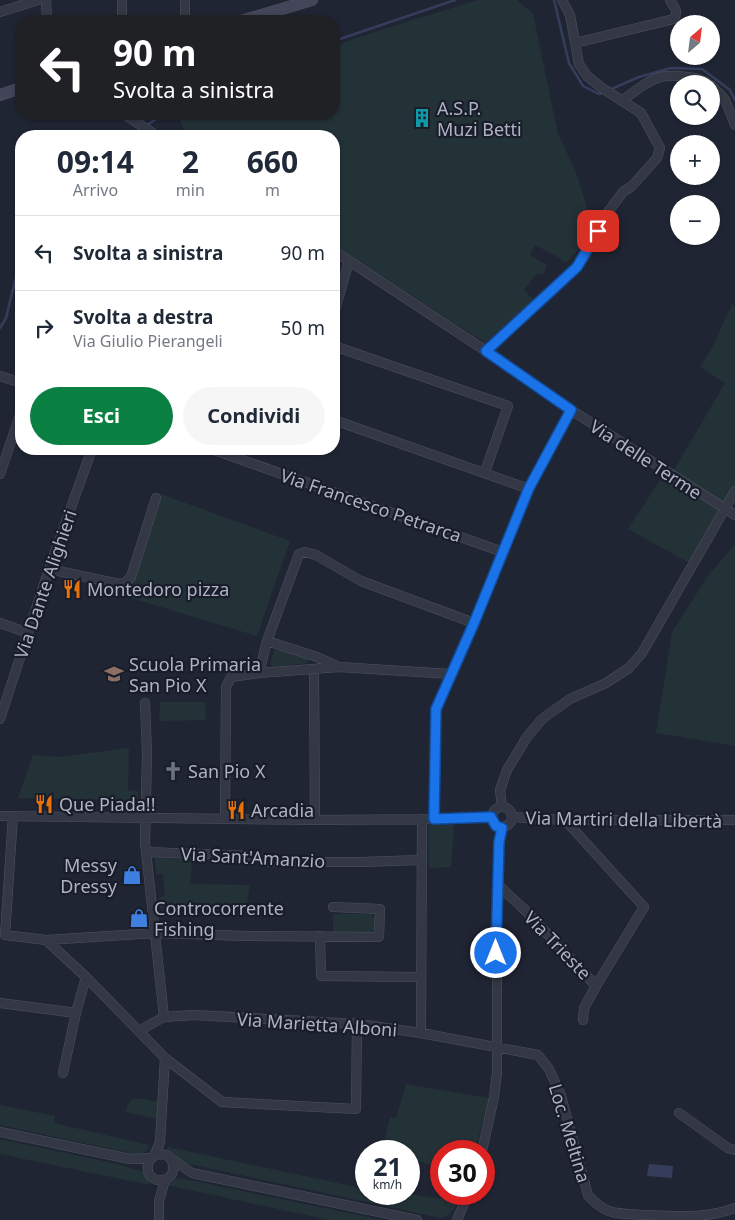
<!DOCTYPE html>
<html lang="it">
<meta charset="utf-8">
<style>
:root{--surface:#fff;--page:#f6f6f7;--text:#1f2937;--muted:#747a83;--line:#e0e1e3;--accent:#0b8043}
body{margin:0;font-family:"Noto Sans",sans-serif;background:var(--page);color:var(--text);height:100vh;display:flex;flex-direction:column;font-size:19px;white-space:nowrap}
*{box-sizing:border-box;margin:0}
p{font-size:16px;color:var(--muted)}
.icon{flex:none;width:28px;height:28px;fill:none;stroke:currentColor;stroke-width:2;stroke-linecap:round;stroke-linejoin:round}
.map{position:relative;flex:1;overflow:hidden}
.drawer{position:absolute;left:15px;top:130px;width:325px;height:325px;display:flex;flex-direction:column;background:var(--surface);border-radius:20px;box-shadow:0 1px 4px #0004}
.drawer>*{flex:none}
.hud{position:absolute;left:15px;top:15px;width:325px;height:105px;border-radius:20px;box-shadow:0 1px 4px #0004;background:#202124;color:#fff;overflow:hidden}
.needle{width:32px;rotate:28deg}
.fabs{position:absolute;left:670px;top:15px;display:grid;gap:10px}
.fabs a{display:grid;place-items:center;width:50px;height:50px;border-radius:50%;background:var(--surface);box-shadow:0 1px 4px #0004;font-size:25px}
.speed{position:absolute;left:355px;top:1140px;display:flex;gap:10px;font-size:25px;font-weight:700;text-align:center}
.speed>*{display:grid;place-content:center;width:65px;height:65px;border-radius:50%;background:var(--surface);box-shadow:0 1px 4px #0004;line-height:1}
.speed small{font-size:12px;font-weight:400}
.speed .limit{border:8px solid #d22;background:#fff;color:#111}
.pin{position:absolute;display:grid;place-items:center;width:42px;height:42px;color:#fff;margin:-21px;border-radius:10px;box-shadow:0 2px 8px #0006}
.me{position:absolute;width:55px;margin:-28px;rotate:0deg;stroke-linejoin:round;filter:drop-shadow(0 0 4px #0008)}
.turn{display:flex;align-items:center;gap:18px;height:105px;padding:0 15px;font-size:22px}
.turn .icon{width:65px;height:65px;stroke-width:2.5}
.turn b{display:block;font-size:35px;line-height:42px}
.eta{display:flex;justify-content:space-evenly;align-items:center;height:85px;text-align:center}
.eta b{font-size:30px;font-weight:700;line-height:35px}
.primary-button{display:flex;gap:10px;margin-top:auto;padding:10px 15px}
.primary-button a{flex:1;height:58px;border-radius:30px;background:var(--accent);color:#fff;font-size:20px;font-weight:700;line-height:58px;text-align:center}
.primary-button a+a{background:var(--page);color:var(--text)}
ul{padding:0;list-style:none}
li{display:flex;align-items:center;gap:15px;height:75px;padding:0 15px;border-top:1px solid var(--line)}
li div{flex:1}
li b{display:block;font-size:19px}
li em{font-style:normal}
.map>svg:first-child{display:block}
</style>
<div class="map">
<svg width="735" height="1220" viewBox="0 0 735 1220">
<rect width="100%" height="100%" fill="#202534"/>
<path fill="#233237" d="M478,0H517L533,14L558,134L576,172L593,228L578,250L566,263L556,256L535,245L530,255L547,265L543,275L537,273L524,290L534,300L485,343L334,245V136H189C184,128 179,124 180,114H334V46C381,29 430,15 478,0Z
M732,304L735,306V491L693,565L628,529L666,471L671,475L725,383L700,367L711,350Z
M158,493L290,541L257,636L125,596Z
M735,544V746L656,733L672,632L708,576Z
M278,649L307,659L308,663L273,667L270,664L274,651Z
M160,702H205L206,720L159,721Z
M129,748L128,790L138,791V810H124V800L18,798L33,755L60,757Z
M428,825H454L451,867L429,868Z
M155,858L192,859L190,884L250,885L246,907L160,908L159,897L165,896L163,874H156Z
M333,914H371L375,919V929L370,933H333Z
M406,1084L489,1098L475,1151H441V1167L409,1159V1151H382L390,1117L396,1118Z
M133,1099H145L157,1102V1119L126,1112L128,1104Z
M0,1105L55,1116L54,1123L149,1145L147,1150L140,1155L0,1125Z
M0,1139L117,1164L141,1171L147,1176L150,1185L0,1154Z
M168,1147L366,1189V1194H409L440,1199L442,1194H461C456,1205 453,1215 441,1218L176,1161L167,1152Z
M180,1178L382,1220H329L167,1185L174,1180Z"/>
<path fill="#353d5b" d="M649,1164L673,1166L672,1178L647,1176Z"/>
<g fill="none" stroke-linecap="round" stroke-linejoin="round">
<path stroke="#353d5b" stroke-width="2.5" d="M554,0L569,63L583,86L599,94L604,92
M334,41L455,0
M609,90L639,77L671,68L702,69L730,90L735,100
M146,126L163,114
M130,136L141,129
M0,328L6,318L21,256"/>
<g stroke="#4e5260" stroke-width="10">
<path id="minor" d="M46,0L47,21
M122,0V21
M0,12L38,0
M185,21V0
M575,43L674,19C679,10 674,8 670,0
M711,85L725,100L735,125
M621,101C647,83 654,72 687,77C695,78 703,79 709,84
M124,114L157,136
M334,251L486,351L571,410L735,515
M334,313L349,261
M334,346L508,406L485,472
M486,351L577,267L585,256L608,212L623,192L632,186L657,158L660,148L641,113L602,88L587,76L579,64L570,15L562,0
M0,376L21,383
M334,420L529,489
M211,449L503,552
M0,474L21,412
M49,569L119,584L126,582L131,577L156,498
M0,623L28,633
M267,641L317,657L339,667L451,674
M314,669L315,820
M259,673L267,641L299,554L305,552L316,555L361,581L474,623
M145,703L147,753L145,842L164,1017
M0,719L49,569L92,449
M492 817a10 10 0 1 1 20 0a10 10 0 1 1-20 0Z
M502,807L500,790L507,770L527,737L542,719L570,699L606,683L629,668L642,653L735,491
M0,816L315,820L456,819L491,817
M13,816L5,935L46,940L156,933L246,936L379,937L380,909L333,907
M513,817L565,820H735
M225,818L226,687L231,677L259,673L339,667
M434,819L436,709L474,623L529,489L571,410
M146,852L254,856L270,862H362L420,860
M497,884L526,911L596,986L644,907L565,820
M320,936L321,976L420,977
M46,940L86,977L165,1058L222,1102L356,1109L357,1023
M0,1003L76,1013L86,977
M583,1020L584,1008L596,986
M139,1031L164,1017L194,1015L359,1024L421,1033L538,1055L549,1069L561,1096L588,1195C593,1201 601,1208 609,1211C621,1215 635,1214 647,1215C676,1216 708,1219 735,1208
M421,1033L422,819
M63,1073L76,1013
M679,1113L728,1148L735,1150
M0,1132L130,1159L151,1158
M482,1151L494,1097L497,1073V915L499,841L502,828
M154,1156L160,1142L165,1058
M172,1161C181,1186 140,1187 149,1161C153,1155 158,1153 166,1155L192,1173L417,1220
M159,1220V1201L165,1180
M457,1220L468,1194"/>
</g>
<g stroke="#4e5260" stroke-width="12">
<path id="secondary" d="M241,21L312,0
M0,95L21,88"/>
</g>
<use href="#minor" stroke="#343845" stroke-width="9"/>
<use href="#secondary" stroke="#424658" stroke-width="11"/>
</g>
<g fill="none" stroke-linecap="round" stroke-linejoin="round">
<g stroke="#114b97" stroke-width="12">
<path id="route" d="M496,953L499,842L502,828L496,826L491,817L434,819L436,709L474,623L529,488L571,410L486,351L577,267L598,231"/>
</g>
<use href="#route" stroke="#1a73e8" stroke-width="9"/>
</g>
<defs>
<g id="building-bare" transform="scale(1.5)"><path d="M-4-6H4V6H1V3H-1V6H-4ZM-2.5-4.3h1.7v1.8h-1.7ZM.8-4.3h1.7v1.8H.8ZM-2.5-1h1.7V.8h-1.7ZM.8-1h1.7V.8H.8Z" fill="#0f9aa8" stroke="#191d2a" stroke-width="2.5" paint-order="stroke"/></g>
<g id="restaurant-bare" transform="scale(1.5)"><path d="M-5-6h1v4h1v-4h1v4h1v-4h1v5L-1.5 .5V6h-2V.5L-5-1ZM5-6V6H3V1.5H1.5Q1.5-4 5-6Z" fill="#e8710a" stroke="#191d2a" stroke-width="2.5" paint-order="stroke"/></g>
<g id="school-bare" transform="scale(1.5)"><path d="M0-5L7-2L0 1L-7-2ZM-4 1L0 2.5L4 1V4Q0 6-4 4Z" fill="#8d6e63" stroke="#191d2a" stroke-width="2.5" paint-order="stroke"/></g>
<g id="church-bare" transform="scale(1.5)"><path d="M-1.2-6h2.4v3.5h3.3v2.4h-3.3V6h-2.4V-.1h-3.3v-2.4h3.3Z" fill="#6b7280" stroke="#191d2a" stroke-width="2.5" paint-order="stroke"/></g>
<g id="shop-bare" transform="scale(1.5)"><path d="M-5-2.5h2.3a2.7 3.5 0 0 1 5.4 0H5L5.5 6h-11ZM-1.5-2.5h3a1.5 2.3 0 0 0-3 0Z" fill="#3f7fe0" stroke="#191d2a" stroke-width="2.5" paint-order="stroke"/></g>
</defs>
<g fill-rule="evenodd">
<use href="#building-bare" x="422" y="118"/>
<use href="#restaurant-bare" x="72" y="589"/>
<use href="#school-bare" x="114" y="674"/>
<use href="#church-bare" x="173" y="771"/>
<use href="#restaurant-bare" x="44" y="804"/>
<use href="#restaurant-bare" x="236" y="810"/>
<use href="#shop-bare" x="132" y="875"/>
<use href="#shop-bare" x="139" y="918"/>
</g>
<g text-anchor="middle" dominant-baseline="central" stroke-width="4.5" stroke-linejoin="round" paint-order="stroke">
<g font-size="18" fill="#aeb2c2" stroke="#191d2a" text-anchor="start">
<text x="437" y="108">A.S.P.<tspan x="437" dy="21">Muzi Betti</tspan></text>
<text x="87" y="589">Montedoro pizza</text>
<text x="129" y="664">Scuola Primaria<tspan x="129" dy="21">San Pio X</tspan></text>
<text x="188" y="771">San Pio X</text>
<text x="59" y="804">Que Piada!!</text>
<text x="251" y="810">Arcadia</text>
<text x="117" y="865" text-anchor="end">Messy<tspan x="117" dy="21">Dressy</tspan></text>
<text x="154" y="908">Controcorrente<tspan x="154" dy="21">Fishing</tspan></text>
</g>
<g font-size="18" fill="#aeb2c2" stroke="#191d2a">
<text transform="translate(646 459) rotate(33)">Via delle Terme</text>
<text transform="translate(371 505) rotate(19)">Via Francesco Petrarca</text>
<text transform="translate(45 584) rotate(-71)">Via Dante Alighieri</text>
<text transform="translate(624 819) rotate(1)">Via Martiri della Libertà</text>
<text transform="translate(253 857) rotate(3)">Via Sant'Amanzio</text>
<text transform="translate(558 945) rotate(46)">Via Trieste</text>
<text transform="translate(317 1024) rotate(4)">Via Marietta Alboni</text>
<text transform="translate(570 1133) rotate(73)">Loc. Meltina</text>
</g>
</g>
</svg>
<div class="fabs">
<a><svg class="needle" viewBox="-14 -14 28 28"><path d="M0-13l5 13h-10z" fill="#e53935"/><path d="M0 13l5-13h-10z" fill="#747a83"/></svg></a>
<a><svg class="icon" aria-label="search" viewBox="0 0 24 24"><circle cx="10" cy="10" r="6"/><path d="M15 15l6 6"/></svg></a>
<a>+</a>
<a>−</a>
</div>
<div class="speed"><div>21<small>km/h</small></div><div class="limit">30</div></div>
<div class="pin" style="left:598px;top:231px;background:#d93025"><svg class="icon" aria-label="arrive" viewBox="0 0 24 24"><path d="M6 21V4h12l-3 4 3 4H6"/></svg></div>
<svg class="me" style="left:496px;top:953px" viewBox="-20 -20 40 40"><circle r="17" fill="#1a73e8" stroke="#fff" stroke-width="3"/><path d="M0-11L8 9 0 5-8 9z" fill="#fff"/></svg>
<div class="hud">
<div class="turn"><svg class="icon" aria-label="left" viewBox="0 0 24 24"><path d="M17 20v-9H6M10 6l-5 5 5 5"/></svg><div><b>90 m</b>Svolta a sinistra</div></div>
</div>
<section class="drawer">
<div class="eta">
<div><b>09:14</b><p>Arrivo</p></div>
<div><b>2</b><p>min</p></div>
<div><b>660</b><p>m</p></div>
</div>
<ul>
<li><svg class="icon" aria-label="left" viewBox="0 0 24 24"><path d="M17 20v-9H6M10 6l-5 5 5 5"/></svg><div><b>Svolta a sinistra</b></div><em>90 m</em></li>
<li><svg class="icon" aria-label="right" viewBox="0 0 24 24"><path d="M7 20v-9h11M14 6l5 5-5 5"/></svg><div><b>Svolta a destra</b><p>Via Giulio Pierangeli</p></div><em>50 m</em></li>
</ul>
<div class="primary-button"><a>Esci</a><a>Condividi</a></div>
</section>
</div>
